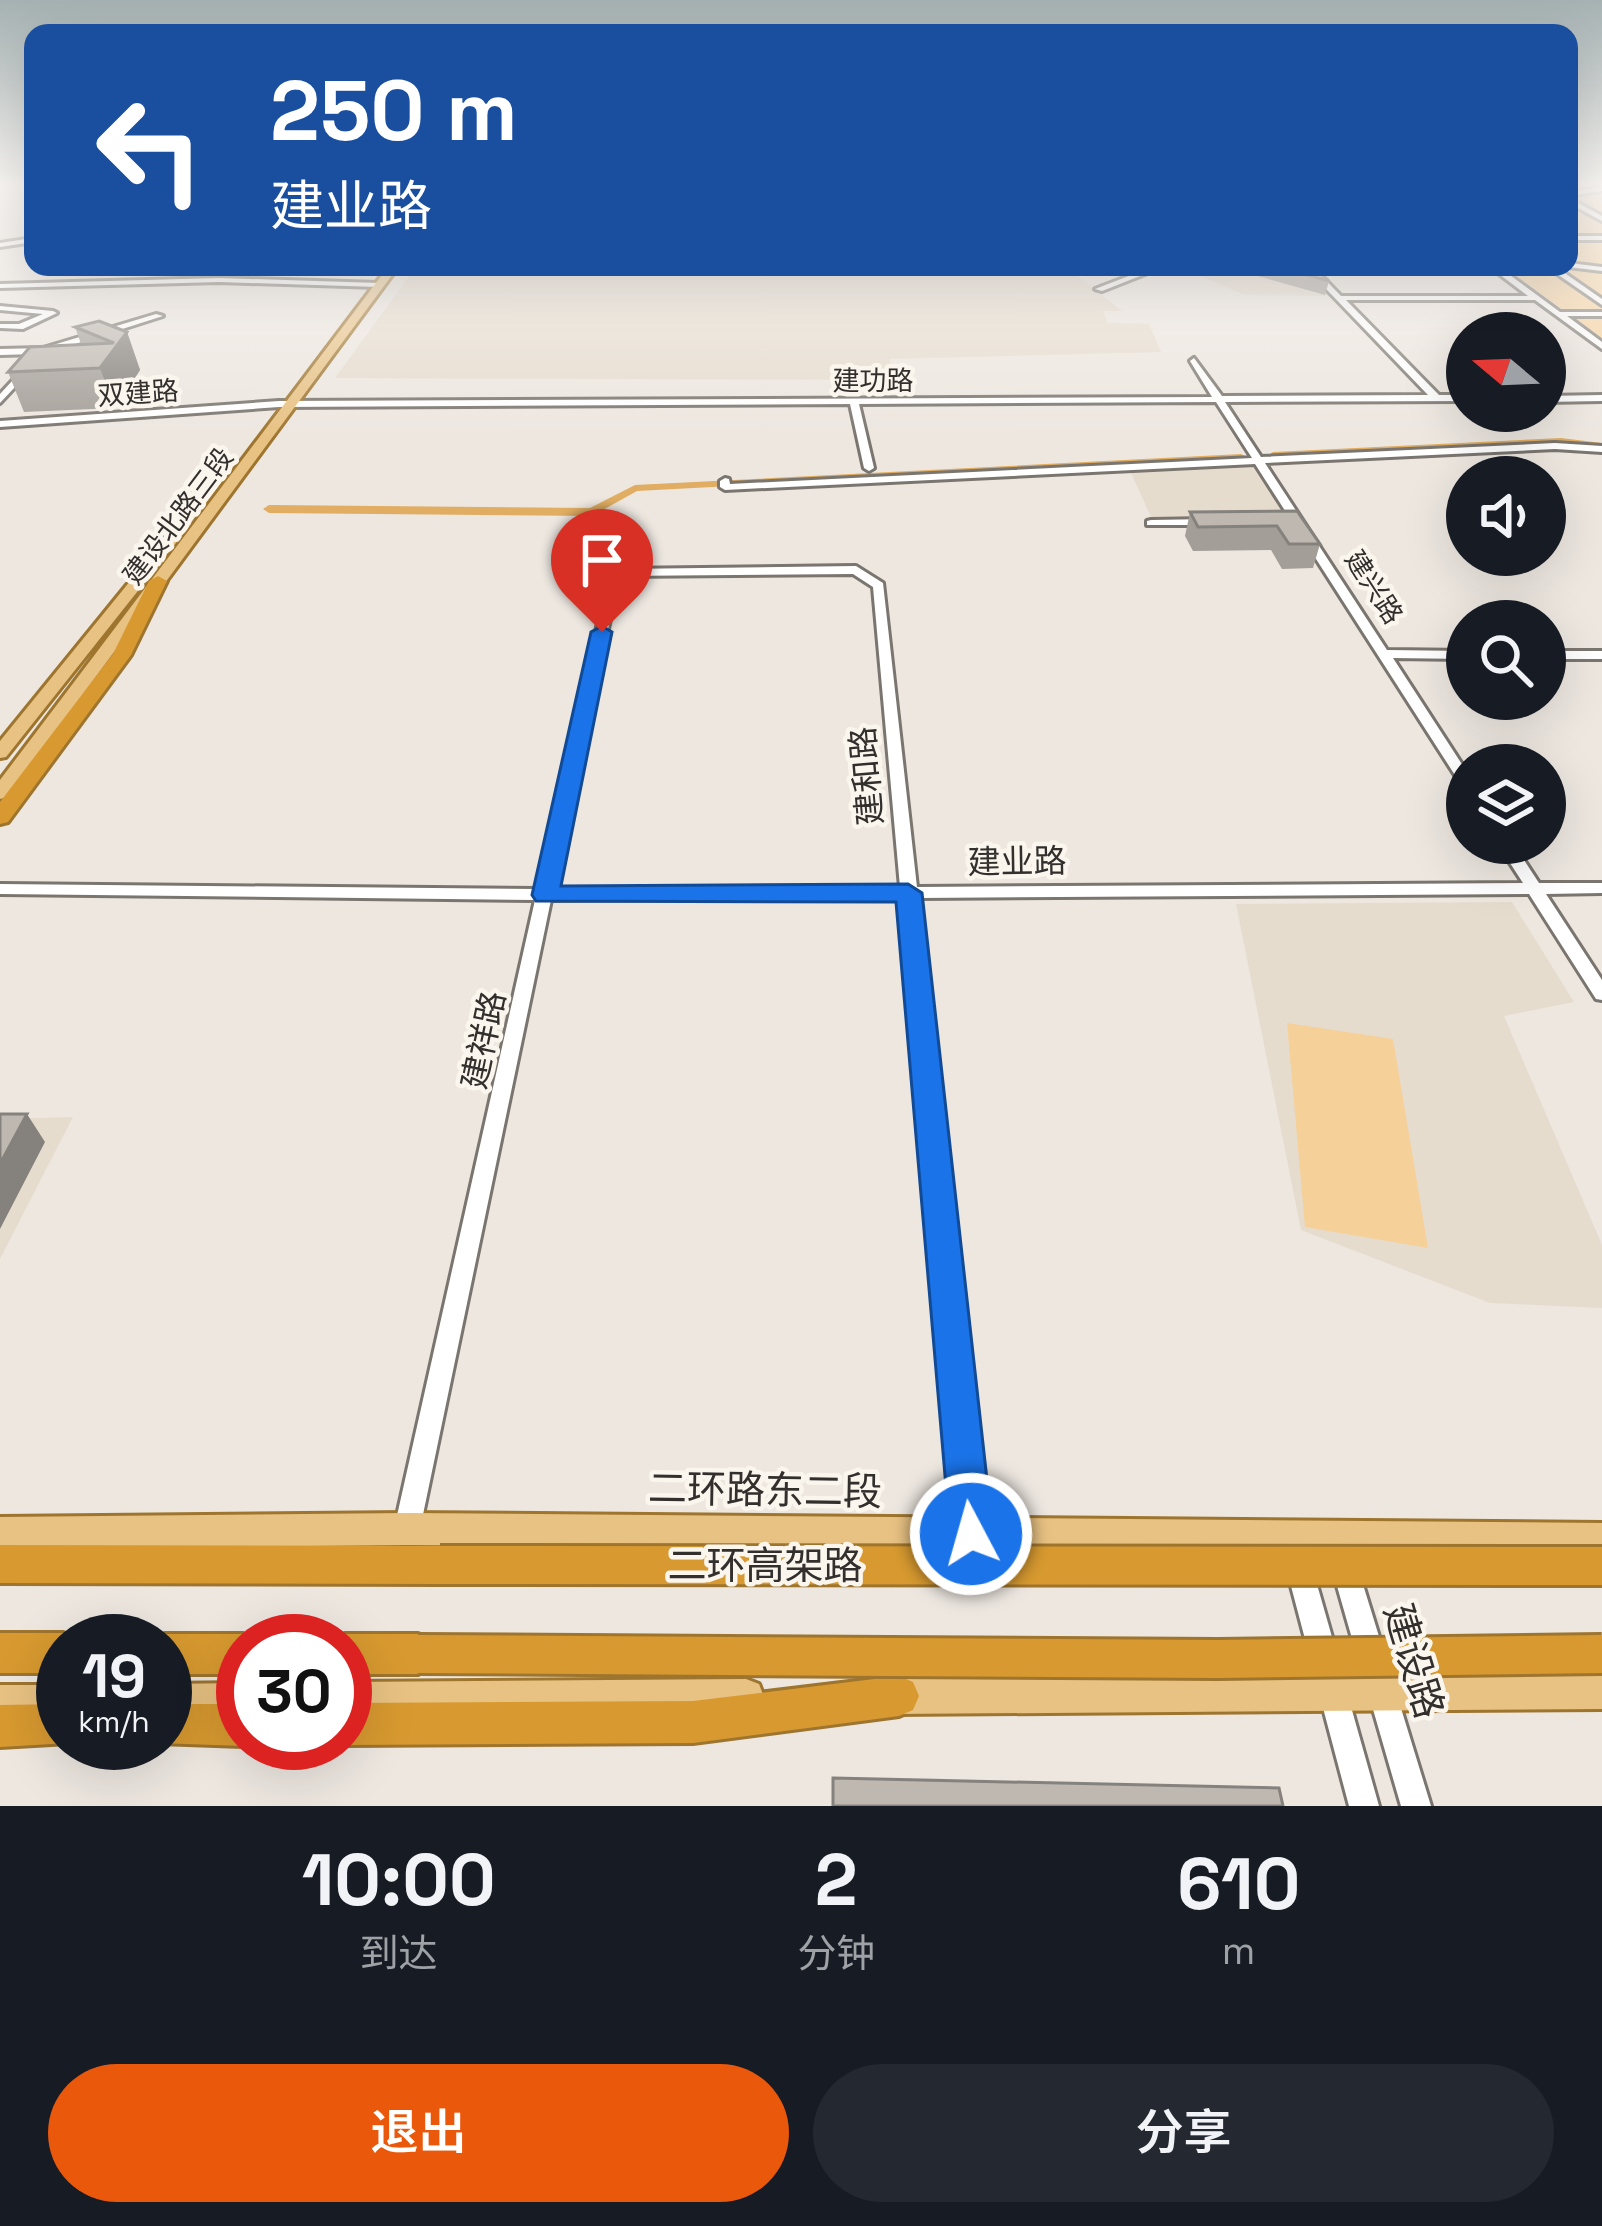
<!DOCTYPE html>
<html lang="zh">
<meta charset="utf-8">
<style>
:root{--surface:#171b24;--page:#242831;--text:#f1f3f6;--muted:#9ea1a6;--accent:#ea580c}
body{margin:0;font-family:"Space Grotesk","Noto Sans SC",sans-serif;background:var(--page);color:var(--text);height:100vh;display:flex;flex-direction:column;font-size:45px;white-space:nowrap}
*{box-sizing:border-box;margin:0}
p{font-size:39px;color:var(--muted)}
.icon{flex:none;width:66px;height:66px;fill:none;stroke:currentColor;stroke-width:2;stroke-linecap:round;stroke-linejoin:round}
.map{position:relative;height:1806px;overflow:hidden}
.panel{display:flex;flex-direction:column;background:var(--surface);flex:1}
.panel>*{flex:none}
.hud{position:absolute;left:24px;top:24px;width:1554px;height:252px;border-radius:24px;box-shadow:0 12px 48px #0002;background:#1a4fa0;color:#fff;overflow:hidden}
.needle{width:78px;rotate:289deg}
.fabs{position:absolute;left:1446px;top:312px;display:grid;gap:24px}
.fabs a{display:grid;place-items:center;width:120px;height:120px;border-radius:50%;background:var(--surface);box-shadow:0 12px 48px #0002;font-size:60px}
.speed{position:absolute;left:36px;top:1614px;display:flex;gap:24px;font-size:60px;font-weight:700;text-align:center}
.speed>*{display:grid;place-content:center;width:156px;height:156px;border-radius:50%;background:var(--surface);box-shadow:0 12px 48px #0002;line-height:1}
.speed small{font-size:30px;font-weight:400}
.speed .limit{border:18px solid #d22;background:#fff;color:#111}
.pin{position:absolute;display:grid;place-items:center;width:102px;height:102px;color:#fff;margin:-123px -51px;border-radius:50% 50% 50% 0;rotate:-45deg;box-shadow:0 0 12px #0007}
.pin .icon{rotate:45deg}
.me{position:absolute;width:132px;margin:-66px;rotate:354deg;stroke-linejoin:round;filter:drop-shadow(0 0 9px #0008)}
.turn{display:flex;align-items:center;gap:42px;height:252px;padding:0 48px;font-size:54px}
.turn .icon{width:156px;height:156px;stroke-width:2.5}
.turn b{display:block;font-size:84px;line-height:102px}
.eta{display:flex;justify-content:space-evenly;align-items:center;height:204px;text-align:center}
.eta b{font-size:72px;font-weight:600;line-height:84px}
.button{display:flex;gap:24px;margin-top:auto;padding:24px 48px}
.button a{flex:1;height:138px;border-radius:72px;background:var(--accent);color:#fff;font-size:48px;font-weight:600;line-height:138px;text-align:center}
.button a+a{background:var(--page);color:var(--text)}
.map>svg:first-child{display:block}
</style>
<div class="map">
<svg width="1602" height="1806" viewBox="0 0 1602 1806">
<rect width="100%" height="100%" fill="#ede7e0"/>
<path fill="#e6dcce" d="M416,267H1066L1122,311H1103L1108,323L1149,324L1161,352L890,359L891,380L335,378Z
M1258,267H1294L1329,296L1245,295L1193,273Z
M1258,467L1286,515L1151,517L1131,473Z
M1512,902L1574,1002L1504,1016L1602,1245V1308L1490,1303L1301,1230L1236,904Z
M73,1117L0,1259V1119Z"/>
<path fill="#f6d099" d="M1602,191V338L1504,267H1569V203L1578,195Z
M1287,1023L1393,1039L1428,1248L1305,1227Z"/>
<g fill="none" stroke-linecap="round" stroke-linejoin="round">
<path fill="#e0ad62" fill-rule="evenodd" d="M1561,438L1602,443V449L1561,444L1273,458L1268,455L1273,452Z
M1241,454L1247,457L1245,459L637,491L592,516L269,513L263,509L269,505L590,508L635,485Z"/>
<g stroke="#7a756e" stroke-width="6">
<path id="minor" d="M1602,187V191L1569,196V192Z
M1569,198L1602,216V221L1569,203Z
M1569,236H1602V240H1569Z
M33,238V242L0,247V243Z
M1569,263L1602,267V271L1568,267Z
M1152,267H1163L1102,291L1095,289Z
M1305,267H1313L1341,296H1528L1490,267H1499L1560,312H1602V316H1567L1602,342V349L1535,300H1346L1439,395H1467V401L1225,402L1261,457L1555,443L1602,446V452L1555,449L1265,463L1387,650L1467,651V659L1393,658L1467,772V787L1460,783L1255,464L725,490L720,487V481L725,478L729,479L730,484L1252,458L1216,402L859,404L874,468L869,471L864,468L850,404L279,407L0,427V421L279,401L1212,397L1190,361L1194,358L1222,396L1428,395Z
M1547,267H1556L1602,299V305Z
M219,278L379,283L383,285L379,287L219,282L0,288V284Z
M0,306L53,311L57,313L23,329L0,328V324H19L43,314L0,310Z
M156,314L163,316L47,353L0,403V394L37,354L0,355V349L43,348Z
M1602,395V401L1545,402V396Z
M1151,520L1208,519L1214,522L1208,525H1147V521Z
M612,562H620L621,569L856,566L883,583L917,887L1523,883L1497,843H1513L1539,883H1602V893L1546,894L1602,980V1000L1596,999L1529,894L918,898L985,1535L981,1544L972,1548L963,1544L959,1535L901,898L551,900L420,1529L416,1538L407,1542L398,1538L394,1529L535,900L0,894V884L537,889ZM853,574L873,587L900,887L554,890L619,576Z
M1545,651H1602V659H1545Z
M1344,1552L1353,1556L1357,1565L1385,1656L1381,1666L1371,1670L1361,1666L1357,1656L1331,1565L1335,1556Z
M1299,1554L1308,1558L1312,1567L1338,1658L1334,1668L1324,1672L1314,1668L1310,1658L1286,1567L1290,1558Z
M1332,1675L1342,1679L1346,1689L1379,1806H1349L1318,1689L1322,1679Z
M1382,1678L1392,1682L1396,1692L1431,1806H1401L1368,1692L1372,1682Z"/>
</g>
<g stroke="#9e752f" stroke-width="6">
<path id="major" d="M388,267H398L7,797L0,799V780Z
M179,521L191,524L6,757L0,758V741Z
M407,1513L1602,1523V1555L407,1545L0,1549V1517Z
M1602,1673V1709L892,1714L879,1709L874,1696L879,1683L892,1678Z
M746,1679L759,1684L764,1697L759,1710L746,1715L345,1718V1682Z
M243,1683V1719L165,1720V1684Z
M0,1685H63V1721H0Z"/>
</g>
<g stroke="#9e752f" stroke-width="6">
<path id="highway" d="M158,576L167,581L131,655L8,822L0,824V802L113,654L149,581Z
M0,1545L440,1546L453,1552L459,1565L453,1578L440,1584L0,1583Z
M0,1633H63L78,1641H63V1673H0Z
M165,1634H243L257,1641H243V1674H165V1641H151Z
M345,1634H418L432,1640L438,1654L432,1668L418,1674H345V1641H331Z
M899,1676L913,1682L919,1696L913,1710L899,1716L693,1743L345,1745L341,1743H345V1703L693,1701Z
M63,1704V1743H69L0,1747V1705Z
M165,1704H243V1743H249L243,1746L159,1743H165Z"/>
</g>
<use href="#minor" fill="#fff" fill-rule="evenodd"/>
<use href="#major" fill="#e8c283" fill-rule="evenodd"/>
<use href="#highway" fill="#d89a30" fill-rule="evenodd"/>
<g stroke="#9e752f" stroke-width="44" stroke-linecap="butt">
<path id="highway-bridge" d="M440,1565L1602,1566
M418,1654L1218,1659L1602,1654"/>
</g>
<use href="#highway-bridge" stroke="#d89a30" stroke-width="38"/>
</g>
<path fill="#a39e98" d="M1236,267H1313L1329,281L1325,295L1236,270Z
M75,327L127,332L140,370L115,408L24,412L8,372L81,344Z
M1297,511L1320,544L1313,568L1282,569L1271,550L1193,551L1185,536L1190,512Z"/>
<path fill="#85817c" d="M127,332L140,370L115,408L100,368Z
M27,1114L45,1142L0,1229V1164Z"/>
<path fill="#beb8b1" stroke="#85817c" stroke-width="3" d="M1278,267H1313L1329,281Z
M99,321L127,332L100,368L8,372L30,347L114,343L75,327Z
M1297,511L1320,544H1289L1277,526L1198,527L1190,512Z
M0,1114H27L0,1164Z
M833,1778L1279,1788L1283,1806H833Z"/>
<linearGradient id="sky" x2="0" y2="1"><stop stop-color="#a5b1b2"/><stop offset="0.42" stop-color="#f7f4f1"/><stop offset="1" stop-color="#f7f4f1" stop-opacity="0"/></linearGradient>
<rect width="1602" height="439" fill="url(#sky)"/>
<path fill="#1a73e8" stroke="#114b97" stroke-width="3" d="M602,626L612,632L561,886L908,884L922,893L993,1534L986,1549L971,1556L956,1549L950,1534L896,902L536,901L532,895L591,632Z"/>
<g text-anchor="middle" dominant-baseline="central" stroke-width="9" stroke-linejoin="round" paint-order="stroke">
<g font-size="27" fill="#322f2d" stroke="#faf5ed">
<text x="873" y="380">建功路</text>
<text transform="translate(138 393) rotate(-4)">双建路</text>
<text transform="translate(178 516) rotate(-53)">建设北路三段</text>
<text transform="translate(1374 587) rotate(57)">建兴路</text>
</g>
<g font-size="33" fill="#322f2d" stroke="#faf5ed">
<text transform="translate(867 776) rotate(-95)">建和路</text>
<text transform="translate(1017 862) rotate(-1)">建业路</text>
<text transform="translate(484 1040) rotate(-78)">建祥路</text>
</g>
<g font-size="39" fill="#322f2d" stroke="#faf5ed">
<text transform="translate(765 1490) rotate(1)">二环路东二段</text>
<text x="765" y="1565">二环高架路</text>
<text transform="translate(1414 1661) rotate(73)">建设路</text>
</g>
</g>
</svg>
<div class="fabs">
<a><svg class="needle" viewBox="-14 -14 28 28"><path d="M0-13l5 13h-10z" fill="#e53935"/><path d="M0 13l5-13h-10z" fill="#9ea1a6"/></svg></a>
<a><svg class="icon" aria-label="sound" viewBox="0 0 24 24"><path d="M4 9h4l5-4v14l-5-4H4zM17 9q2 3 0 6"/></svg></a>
<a><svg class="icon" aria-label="search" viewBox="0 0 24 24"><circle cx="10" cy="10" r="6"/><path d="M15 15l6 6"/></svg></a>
<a><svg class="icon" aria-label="layers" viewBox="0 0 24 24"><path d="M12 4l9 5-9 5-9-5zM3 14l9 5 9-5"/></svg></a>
</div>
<div class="speed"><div>19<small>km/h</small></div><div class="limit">30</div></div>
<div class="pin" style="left:602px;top:632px;background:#d93025"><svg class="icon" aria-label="arrive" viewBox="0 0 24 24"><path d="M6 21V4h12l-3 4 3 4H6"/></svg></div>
<svg class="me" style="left:971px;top:1534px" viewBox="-20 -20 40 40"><circle r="17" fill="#1a73e8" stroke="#fff" stroke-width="3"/><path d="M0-11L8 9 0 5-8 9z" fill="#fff"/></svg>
<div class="hud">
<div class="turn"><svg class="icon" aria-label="left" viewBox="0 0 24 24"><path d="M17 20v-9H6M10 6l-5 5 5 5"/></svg><div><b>250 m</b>建业路</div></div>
</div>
</div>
<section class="panel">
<div class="eta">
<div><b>10:00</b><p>到达</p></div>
<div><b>2</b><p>分钟</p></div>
<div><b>610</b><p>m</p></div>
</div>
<div class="button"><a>退出</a><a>分享</a></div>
</section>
